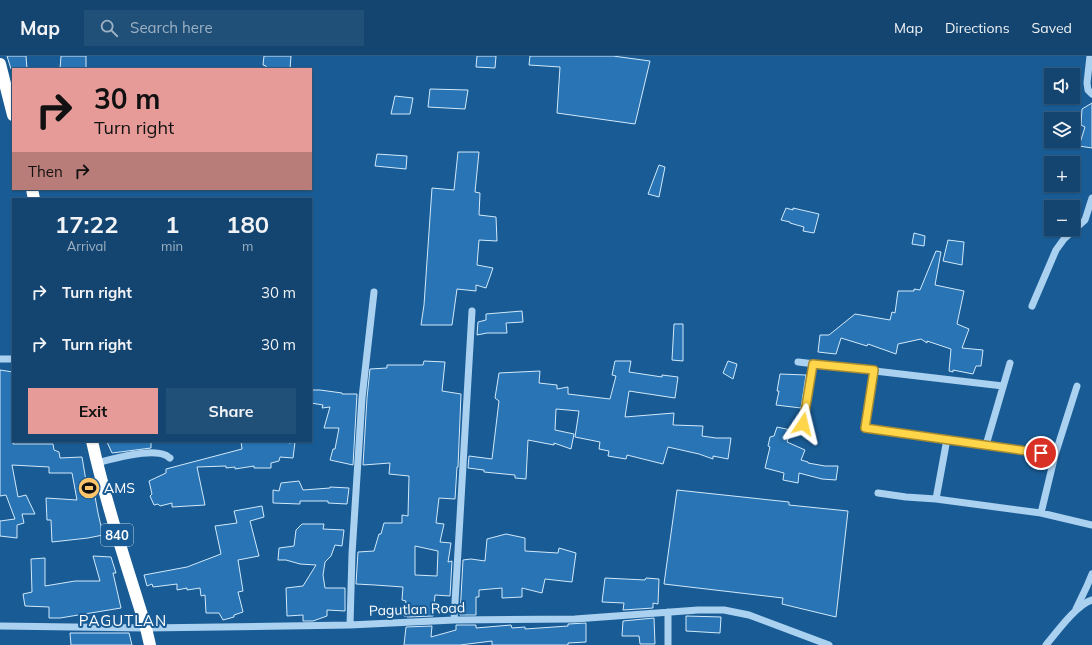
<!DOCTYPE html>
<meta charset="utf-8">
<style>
:root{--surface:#134570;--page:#204f78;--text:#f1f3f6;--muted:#9db1c3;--line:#325d83;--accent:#e69b98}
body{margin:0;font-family:Mulish,sans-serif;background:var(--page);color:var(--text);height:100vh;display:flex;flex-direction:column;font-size:15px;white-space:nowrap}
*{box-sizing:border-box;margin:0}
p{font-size:13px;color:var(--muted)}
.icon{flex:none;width:22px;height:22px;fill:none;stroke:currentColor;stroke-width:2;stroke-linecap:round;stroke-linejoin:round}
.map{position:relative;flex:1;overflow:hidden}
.side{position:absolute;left:12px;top:142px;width:300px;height:244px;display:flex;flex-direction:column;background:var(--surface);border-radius:0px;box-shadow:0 1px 3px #0004,0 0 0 1px var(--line)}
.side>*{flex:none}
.hud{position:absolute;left:12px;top:12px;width:300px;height:122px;border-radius:0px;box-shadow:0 1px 3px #0004,0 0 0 1px var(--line);background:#e69b98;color:#111;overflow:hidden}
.buttons{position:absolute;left:1044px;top:12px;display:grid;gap:8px}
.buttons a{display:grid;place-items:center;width:36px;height:36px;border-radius:0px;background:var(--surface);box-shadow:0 1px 3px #0004,0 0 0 1px var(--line);font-size:20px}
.pin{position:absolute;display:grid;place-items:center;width:34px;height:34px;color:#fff;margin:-17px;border:2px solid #fff;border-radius:50%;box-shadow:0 1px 4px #0007}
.me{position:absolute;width:44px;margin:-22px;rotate:10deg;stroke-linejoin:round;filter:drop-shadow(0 0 3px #0008)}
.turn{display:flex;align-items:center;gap:14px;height:84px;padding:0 16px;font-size:18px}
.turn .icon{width:52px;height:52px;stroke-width:2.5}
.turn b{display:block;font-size:28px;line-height:34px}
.then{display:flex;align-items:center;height:38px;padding:0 16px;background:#0003;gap:8px;font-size:15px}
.eta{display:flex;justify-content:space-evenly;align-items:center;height:68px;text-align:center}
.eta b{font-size:24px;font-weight:700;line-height:28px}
.button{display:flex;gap:8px;margin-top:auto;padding:8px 16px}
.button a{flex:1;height:46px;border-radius:0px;background:var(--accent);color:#111;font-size:16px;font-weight:700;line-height:46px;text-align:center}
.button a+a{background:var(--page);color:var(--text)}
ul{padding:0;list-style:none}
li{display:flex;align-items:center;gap:12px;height:52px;padding:0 16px}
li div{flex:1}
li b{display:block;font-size:15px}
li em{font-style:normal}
header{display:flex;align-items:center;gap:24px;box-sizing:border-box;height:56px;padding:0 20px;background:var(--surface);border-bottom:1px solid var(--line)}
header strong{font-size:19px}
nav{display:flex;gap:22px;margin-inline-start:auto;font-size:14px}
.search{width:280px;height:36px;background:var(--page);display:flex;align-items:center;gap:10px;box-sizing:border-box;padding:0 14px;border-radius:0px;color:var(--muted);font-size:15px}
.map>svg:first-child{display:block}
</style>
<header>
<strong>Map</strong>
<div class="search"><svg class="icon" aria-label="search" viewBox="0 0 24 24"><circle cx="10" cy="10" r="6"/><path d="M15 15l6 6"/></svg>Search here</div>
<nav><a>Map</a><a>Directions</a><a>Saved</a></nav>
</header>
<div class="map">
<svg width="1092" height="589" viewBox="0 0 1092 589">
<rect width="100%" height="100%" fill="#195c95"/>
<path fill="#2874b4" stroke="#d2e9fb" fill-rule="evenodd" d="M7,0H26L27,13H11Z
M61,0H86V13H60Z
M264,0H291L290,13H266V10L263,9Z
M477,0H496L495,12L476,11Z
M530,0H613L650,5L635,68L557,57L560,11L529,9Z
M430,33L468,34L465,53L428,51Z
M395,40L413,42L410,58H391Z
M1092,47V92L1079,90L1085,71L1081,69L1082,53Z
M458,96H479L475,136L480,137L479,159L496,161L497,185L479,184L477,209L493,212L486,232L476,229V235L457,233L452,269H421L424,249L432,132L454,134Z
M377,98L407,100L406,113L375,110Z
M659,109L665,111L659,141L648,138Z
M786,152L793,154V152L819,158L814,177L803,175L804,171L790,167V166L781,164Z
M914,177L925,180L924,190L912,188Z
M948,184L964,186L962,209L943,205Z
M936,195L941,196L935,229L964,235L957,268L969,273L962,292L983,294L981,310H976L973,318L953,314V316L949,315L951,293L927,285V287L921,283L898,288L896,298L868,288L867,290L841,282L836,298L818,296L820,279H829L855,258L890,264L892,256L895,257L898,235H914V233L920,234Z
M522,255L523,266L506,267L507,277H487L477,279L478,266L486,264V258Z
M674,268H683V305L672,304Z
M424,305L445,306L442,335L461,338L458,411H457L455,443L439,442L436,467L444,468L440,486L451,487L448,506L452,505L450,540L435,539L433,560L407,561V560H404L406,545L402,544L403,531L375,529L356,528L358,496L374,495L379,478H381L384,467H402V459L408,460L409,420L389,418L390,407L363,409L367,342L370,313L387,312V309H423ZM415,490L438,495L437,520L415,519Z
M615,305H631L629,316L662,321V319L678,321L675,342L629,335L625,361L674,357L673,369L703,370L702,380L716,382H731L728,403L713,400V403L699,398L668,391L663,408L627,399L626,403L608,400L609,395L599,393L600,386L575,381L579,355L556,353L555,374L574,378L571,393L554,387V389L528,384L526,423L515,422V419L484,416V414L468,412L469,400L492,403L499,345L495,342L499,317L540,315L539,327L557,329V333L568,331V338L610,343L616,320L612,319Z
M728,305L737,308L733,323L723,317Z
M0,314L13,316V388H53L54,394L59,396L60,402L82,401L86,425L92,424L98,457L103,479L88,482L52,486L51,464H47L46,442L77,444L72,417H49V411L12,409L18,441L26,439L35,458H22L24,467L17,469V482L0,480V465L15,463L6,439L0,440Z
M780,318L806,319L801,352L776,349L779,335H777Z
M311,334H320L342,337V338H357L353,409L330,404L333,393H335L339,372H324L330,351L322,352L323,349L311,347Z
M777,371L791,374L787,386L805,394L801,404L808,406V407L825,410H838L836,424L822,423L799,417L798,427L783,424L784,417L765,412L770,391L768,390L770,381L774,380Z
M116,385H151V392L112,397L107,386Z
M241,385H289V387L295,386L293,402L280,401L279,405L271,407V412H254V410L235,413V411L226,412V410L197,411L205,449L172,451V447L160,450L158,448L154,449L150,440L152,438L149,425L166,417V413L242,393Z
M299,425L303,434L330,432V431L349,432L347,448L328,447V445H300V448L273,447V434L279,435L281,427Z
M677,434L789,446V449L848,455L836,561L782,548L783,542L664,528Z
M262,450L264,461L250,465L259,500L238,504L243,535L238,536L243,556L234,559V561L223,564L219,557H206L205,539L201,540L200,532L187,534V532L177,534V528L153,531L152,528L147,530L144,519L187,511L221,498L215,470L237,467L234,455Z
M302,468H324L323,473L344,474L342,490L335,489L331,500L325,506L323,519L325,532H345V555L327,554V560L313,565H303V559L287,560L286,532L303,530L316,509L300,508L286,504H278L279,492L294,490L296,474Z
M506,478L525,482V495L558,497L559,492L576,497L572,526L545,523L542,537L522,532V541L502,542V532L479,534V541H476V559H460L463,504L471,503L485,505L487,483Z
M93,500L111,501L116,517H113L121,552L60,562H49V551L25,550L23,538L32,536L31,503L45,502V530L75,525H100Z
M605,522L645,524L646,522L659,523L658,548L653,547V552L623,554L624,547L602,546Z
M686,560L721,561L720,577L686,575Z
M654,562L655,588H640L639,580H622L623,565Z
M586,567V586L568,587V589H492V585L460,589H404L406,571L432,570L431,581L456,574V569H476V572L511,569L512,572L525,571V573L568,570V568Z
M70,577H129L132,589H71Z"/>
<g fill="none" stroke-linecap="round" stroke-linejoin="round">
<path stroke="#abd1f0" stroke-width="7" d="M1090,0L1087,27L1088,34L1092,38
M1032,250L1056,194L1064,183L1085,164L1092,142
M0,303H13
M798,306L1003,330
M874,315L865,372L1055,399
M803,369L813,308
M986,389L1010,307
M97,407C112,403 150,392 165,399C167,399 168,401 170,402
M878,437L906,441L936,443L1041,457L1092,469
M936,443L947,383
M1041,457L1055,399L1077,330
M1076,553L1087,530L1092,518
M668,556V589
M454,564L472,255
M350,569L352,498L362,342L374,236
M0,570L146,572L350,569L454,564L575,563L698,554H724L749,559L829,589
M1046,589C1056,577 1077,548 1092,544"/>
<path stroke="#fff" stroke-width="12" d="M0,8L13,59
M32,133L34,143
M92,385C106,448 127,510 146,572L150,589"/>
</g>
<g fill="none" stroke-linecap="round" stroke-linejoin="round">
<g stroke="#a68a30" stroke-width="10">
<path id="route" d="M803,368L813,308L874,314L865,372L1041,397"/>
</g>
<use href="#route" stroke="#ffd54a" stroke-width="7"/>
</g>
<defs>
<g id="stadium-disc" transform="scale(1.15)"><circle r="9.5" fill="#ffc56a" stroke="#195c95"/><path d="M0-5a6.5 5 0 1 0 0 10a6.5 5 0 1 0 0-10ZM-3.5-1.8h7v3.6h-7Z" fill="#111"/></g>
</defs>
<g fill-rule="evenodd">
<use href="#stadium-disc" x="89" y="432"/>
</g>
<g text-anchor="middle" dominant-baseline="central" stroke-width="4" stroke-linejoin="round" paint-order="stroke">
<rect fill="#195c95" stroke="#bacedf" stroke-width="1" x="101" y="468" width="32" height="22" rx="3"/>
<g font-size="13" font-weight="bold" fill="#fff">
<text x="117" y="479">840</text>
</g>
<g font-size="14" fill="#fff" stroke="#195c95" text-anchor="start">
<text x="104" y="432">AMS</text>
</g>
<g font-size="14" fill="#fff" stroke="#195c95">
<text transform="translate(417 553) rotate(-2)">Pagutlan Road</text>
</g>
<g font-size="15" letter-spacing="1" fill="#fff" stroke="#195c95">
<text x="123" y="564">PAGUTLAN</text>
</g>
</g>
</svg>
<div class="buttons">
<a><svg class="icon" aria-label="sound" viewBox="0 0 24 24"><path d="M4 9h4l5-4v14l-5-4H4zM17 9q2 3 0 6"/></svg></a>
<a><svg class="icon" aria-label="layers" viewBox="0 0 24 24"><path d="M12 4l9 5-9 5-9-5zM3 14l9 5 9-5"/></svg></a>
<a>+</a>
<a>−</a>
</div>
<div class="pin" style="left:1041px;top:397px;background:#d93025"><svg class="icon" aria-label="arrive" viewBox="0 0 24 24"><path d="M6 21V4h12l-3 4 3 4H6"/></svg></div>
<svg class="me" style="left:803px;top:368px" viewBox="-20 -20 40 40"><path d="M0-17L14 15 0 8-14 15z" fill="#ffd54a" stroke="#fff" stroke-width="4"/></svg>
<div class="hud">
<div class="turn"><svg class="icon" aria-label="right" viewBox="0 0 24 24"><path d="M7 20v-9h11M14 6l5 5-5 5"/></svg><div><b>30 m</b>Turn right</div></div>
<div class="then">Then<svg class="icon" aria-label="right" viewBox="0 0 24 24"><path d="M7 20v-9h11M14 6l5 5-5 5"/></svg></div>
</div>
<section class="side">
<div class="eta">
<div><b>17:22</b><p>Arrival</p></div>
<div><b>1</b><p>min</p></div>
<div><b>180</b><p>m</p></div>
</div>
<ul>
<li><svg class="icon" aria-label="right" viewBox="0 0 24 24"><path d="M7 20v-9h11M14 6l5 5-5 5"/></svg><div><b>Turn right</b></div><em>30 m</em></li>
<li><svg class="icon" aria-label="right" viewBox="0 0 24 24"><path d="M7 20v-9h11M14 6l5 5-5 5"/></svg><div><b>Turn right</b></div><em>30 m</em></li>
</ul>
<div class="button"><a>Exit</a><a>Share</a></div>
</section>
</div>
